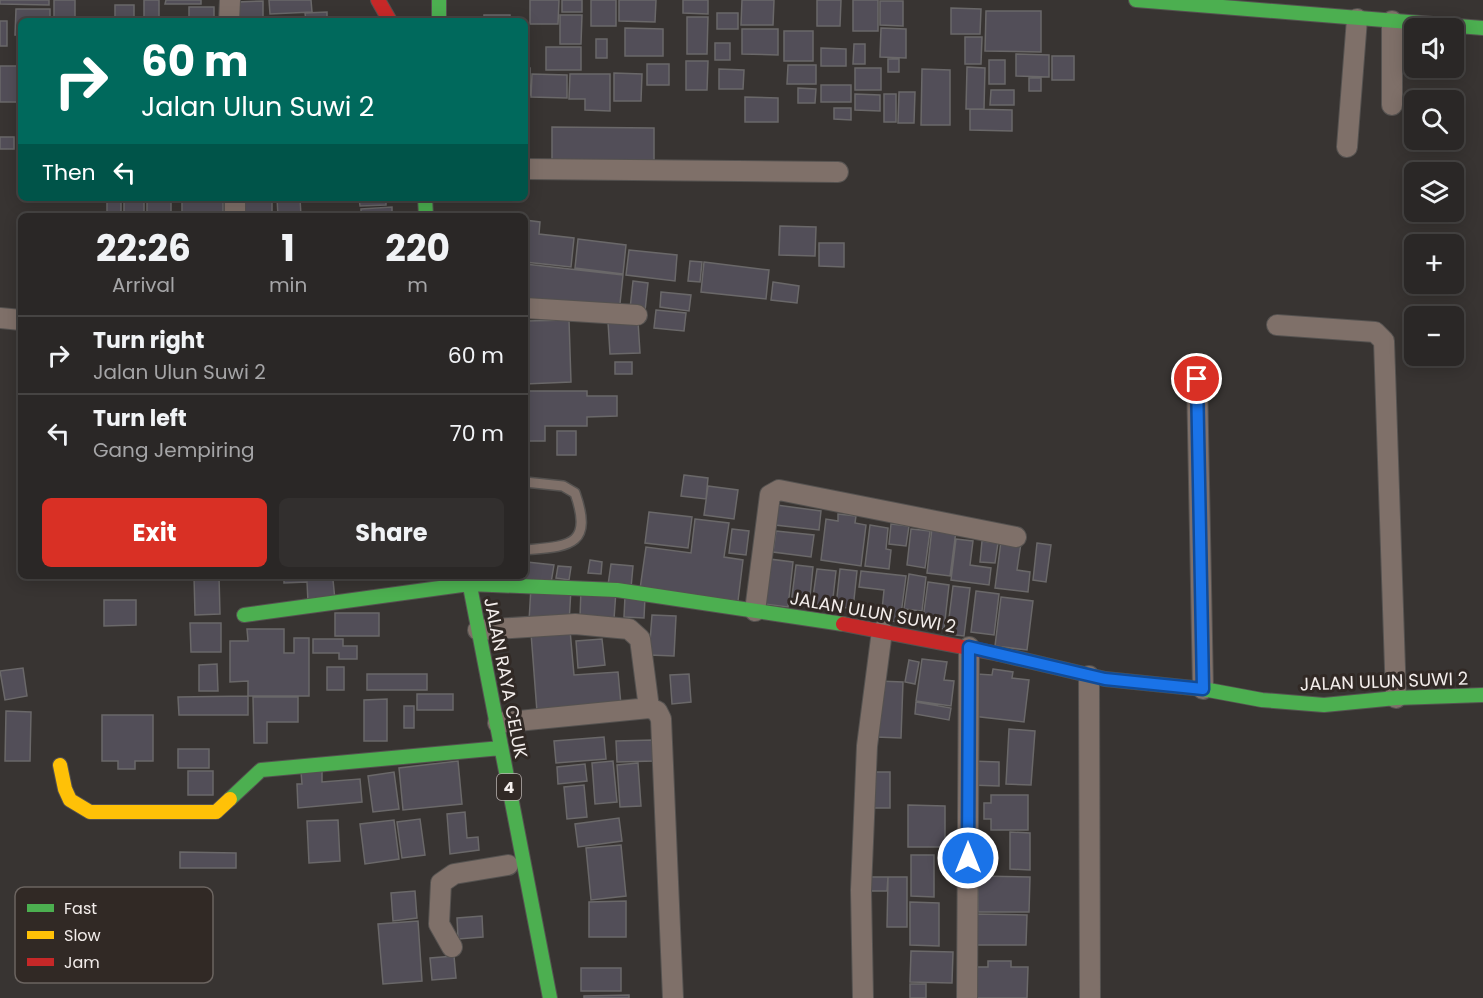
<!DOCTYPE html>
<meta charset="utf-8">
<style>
:root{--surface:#2a2726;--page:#322f2e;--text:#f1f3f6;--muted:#a5a5a7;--line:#464443;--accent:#d93025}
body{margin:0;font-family:Poppins,sans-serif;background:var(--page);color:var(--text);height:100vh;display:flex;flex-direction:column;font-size:22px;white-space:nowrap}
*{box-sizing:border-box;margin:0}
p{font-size:20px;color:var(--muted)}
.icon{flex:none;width:33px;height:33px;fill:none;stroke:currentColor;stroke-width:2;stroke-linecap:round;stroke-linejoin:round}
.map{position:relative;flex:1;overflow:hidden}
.drawer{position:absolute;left:18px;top:213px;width:510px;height:366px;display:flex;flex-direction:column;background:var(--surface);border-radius:9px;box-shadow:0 3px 15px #0003,0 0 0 2px var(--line)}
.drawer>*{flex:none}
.top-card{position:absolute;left:18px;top:18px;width:510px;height:183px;border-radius:9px;box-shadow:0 3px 15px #0003,0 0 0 2px var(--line);background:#00695c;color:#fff;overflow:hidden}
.controls{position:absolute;left:1404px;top:18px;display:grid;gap:12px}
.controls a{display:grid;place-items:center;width:60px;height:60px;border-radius:9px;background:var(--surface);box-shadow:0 3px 15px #0003,0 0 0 2px var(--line);font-size:30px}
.pin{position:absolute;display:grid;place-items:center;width:51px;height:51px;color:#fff;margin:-26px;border:3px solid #fff;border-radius:50%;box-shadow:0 2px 6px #0007}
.me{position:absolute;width:66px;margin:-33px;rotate:0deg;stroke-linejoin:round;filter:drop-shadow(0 0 4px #0008)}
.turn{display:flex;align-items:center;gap:21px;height:126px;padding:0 24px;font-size:27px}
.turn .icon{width:78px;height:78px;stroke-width:2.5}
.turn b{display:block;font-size:42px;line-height:51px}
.then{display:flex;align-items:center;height:57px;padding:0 24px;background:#0003;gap:12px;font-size:22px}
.eta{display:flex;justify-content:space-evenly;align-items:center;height:102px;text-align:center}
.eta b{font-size:36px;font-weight:700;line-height:42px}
.action{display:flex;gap:12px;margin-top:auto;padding:12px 24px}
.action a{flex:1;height:69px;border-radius:9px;background:var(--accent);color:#fff;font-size:24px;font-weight:700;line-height:69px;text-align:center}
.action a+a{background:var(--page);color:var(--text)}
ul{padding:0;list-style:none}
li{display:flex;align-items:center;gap:18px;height:78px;padding:0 24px;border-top:2px solid var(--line)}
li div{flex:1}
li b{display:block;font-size:22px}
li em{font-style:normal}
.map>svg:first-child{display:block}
</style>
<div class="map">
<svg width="1483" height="998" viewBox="0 0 1483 998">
<rect width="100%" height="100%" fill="#383432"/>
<path fill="#524e58" stroke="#6a6869" stroke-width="1.5" d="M0,0H49V5L0,4Z
M54,0H75V21H54Z
M144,0H159V21H144Z
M166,0H201V4H165Z
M269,0H311L312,12L270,14Z
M530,0H559L558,24H530Z
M562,0H582V12H562Z
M591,0H616V26H591Z
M619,0H656L655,22L619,21Z
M683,0H708V14L683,13Z
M742,0H774L773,25H741Z
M817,0H841L840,26H817Z
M853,0H878V31H853Z
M263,1V21H238L237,2Z
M880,1H903V26L880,25Z
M115,5H134V21H115Z
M189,7H214V21H189Z
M951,8L981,9L980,34H951Z
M16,9H50V21H21V35H15Z
M986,11H1041V52L985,51Z
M327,12V21H306L305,13Z
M717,13H738V29H717Z
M484,15H510V21H484Z
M560,15H582L581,44H560Z
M687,17H708L707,54H687Z
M0,21H7V46H0Z
M625,28L663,29V56H625Z
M881,28L906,29V58L880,57Z
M742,29H778V55L742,54Z
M784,31H813V61H784Z
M965,37H982L981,64H965Z
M596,39H607V58H596Z
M715,43H730V60H715Z
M854,44H865V64H853Z
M546,47H581V70H546Z
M821,48L846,49V66H821Z
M1016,54L1049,55V77L1016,76Z
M1052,56H1074V80H1052Z
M888,59H899V72H888Z
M989,60H1005V84H989Z
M686,61H708L707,90H686Z
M647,64H669V85H647Z
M788,65H816V84H787Z
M0,66H18L17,102H0Z
M967,67L985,68L984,109H966Z
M525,68H530V95H525Z
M855,68H881V90H855Z
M719,69L744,70L743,89H719Z
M922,69L950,70V125H921Z
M614,73L642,74L641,101H614Z
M532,74L567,75V98L531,97Z
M570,74H610V111L585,110V99H569Z
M1029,78H1041V91H1029Z
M821,85H851V102H821Z
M798,88L816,89L815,103H798Z
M991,90H1014V105H990Z
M899,92H915L914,123H898Z
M855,94L880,95V111L855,110Z
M884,94H896V122H884Z
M745,97L778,98V122H745Z
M834,108H851V120L834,119Z
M970,109L1012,110V131L970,130Z
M552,127L654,128V163L552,161Z
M0,137H14V149H0Z
M107,198H121V216H107Z
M124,198H144V216H124Z
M147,198H171V216H147Z
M182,198H223V216H182Z
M277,198H300L301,216H278Z
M359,198H386V205L360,206Z
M272,200V216H242L241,202Z
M392,207V216H361V209Z
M525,220L540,222L539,234L574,238L571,267L525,262Z
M780,226L816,227L815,256L779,255Z
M578,239L626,245L623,274L575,268Z
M819,243H844V267L819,266Z
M629,250L677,255L675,281L626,275Z
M690,261L702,262L700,282L688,281Z
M704,262L769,270L766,299L701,292Z
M525,264L623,275L619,313L525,302Z
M633,281L648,283L645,311L630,309Z
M773,282L799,286L797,303L771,300Z
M661,292L691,295L689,311L660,307Z
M656,310L686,313L684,331L654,328Z
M569,320L571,382L525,384V321Z
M638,321L640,353L610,354L608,322Z
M615,362H632V374H615Z
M525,391H587V396H617V416L587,417V426H545V441H525Z
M557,431H576V455H557Z
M684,475L708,478L706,499L681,496Z
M708,486L738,490L734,519L704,515Z
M769,504L821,511L819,530L766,524Z
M649,512L692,517L688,548L645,543Z
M838,514L856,516L855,523L866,525L861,566L821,560L826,519L838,521Z
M695,519L729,523L724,557L743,560L738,601L640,589L646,547L691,553Z
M891,524L909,526L906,546L889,544Z
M870,525L888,528L886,549L891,550L889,569L865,566Z
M932,528L956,531L950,576L927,573Z
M732,529L749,531L746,555L729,553Z
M911,529L930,531L925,568L907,565Z
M776,531L814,535L811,557L773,552Z
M956,539L973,541L970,565L991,568L989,585L951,580Z
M982,541L998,543L995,563L980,562Z
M1001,541L1021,543L1017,570L1030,572L1028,592L995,588Z
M1037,543L1051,545L1046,582L1033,580Z
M761,558L793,562L788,607L756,603Z
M590,560L602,562L601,574L588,573Z
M527,562L554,565L551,583L525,580Z
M611,564L633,566L631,588L608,585Z
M796,565L813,567L809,606L791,604Z
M558,566L571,567L569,580L556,578Z
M817,569L836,571L832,607L812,604Z
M840,569L857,571L853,609L836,606Z
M861,571L906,576L900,622L881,620L884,590L859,587Z
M909,574L926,577L922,611L904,609Z
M194,576H219L220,614L195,615Z
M284,576H345V579L333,580L335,600L308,602L307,582L284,583Z
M928,582L949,585L944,629L922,626Z
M953,586L970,588L964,636L947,634Z
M531,587L571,589L569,623L529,621Z
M581,589L616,591L614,619L580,617Z
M976,591L999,594L994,635L971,632Z
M625,596L645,597L644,618L624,617Z
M1001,597L1033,601L1027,650L995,646Z
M104,600H136V625L104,626Z
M335,613H379V636H335Z
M652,615L676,616L674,656L649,655Z
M190,623H221V652H191Z
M247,629H284V653H294V638H309V696H248V681L230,682V641H248Z
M570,630L574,675L618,672L621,705L537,712L531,633Z
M313,639H343V646H357V659H339V653H313Z
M602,639L605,665L578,668L576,641Z
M922,659L947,662L944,680L954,681L951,706L916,701Z
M909,660L919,662L915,684L905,682Z
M217,664L218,691H199V665Z
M327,667H344V690H327Z
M23,668L27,696L5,700L0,671Z
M993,669L1013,672L1012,678L1029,680L1024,722L972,716L977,674L992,675Z
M367,674H427V690H367Z
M689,674L691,702L672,704L670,675Z
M878,681L903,682L901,738L876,737Z
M417,694H453V710H417Z
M248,696V715H179L178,697Z
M253,697H298V722H267V743H254Z
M387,699V741H364V700Z
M916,702L951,708L949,720L915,714Z
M404,706H414V728H404Z
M6,711L31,712L30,761H5Z
M102,715H153V761H135V769H118V761H102Z
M1009,729L1035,731L1031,785L1006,784Z
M604,737L606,759L556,763L554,741Z
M653,740L654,761L617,762L616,741Z
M178,749H209V768H178Z
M458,761L462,804L403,810L399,768Z
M613,761L617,802L595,804L592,763Z
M970,761L999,762V786L969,785Z
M638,763L641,806L620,807L617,765Z
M585,764L587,781L558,784L557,767Z
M322,770V782L360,779L362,802L298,808L297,784H302L301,772Z
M188,771H213V795H188Z
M394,772L399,809L373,812L368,776Z
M871,772H890V808H871Z
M584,785L587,817L567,819L564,787Z
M991,795H1028V830H991V819H984V803H991Z
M908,805L945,806V847H908Z
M465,812L467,838L478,837L479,850L450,854L447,814Z
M619,818L622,841L578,847L575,824Z
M420,819L425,855L402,858L397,822Z
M338,820L340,861L309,863L307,821Z
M394,820L399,859L365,864L360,824Z
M1010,832L1030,833V870L1010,869Z
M621,845L626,896L591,900L586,848Z
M180,852L236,853V868H180Z
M911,855H934V897L911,896Z
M978,876L1030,877L1029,912H978Z
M870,877H888L887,891H870Z
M888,877H907V927H887Z
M415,891L417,918L393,921L391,893Z
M626,901V937H589V902Z
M910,902L939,903V946L910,945Z
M975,914L1027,915L1026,945H974Z
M482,916L483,937L458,939L457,918Z
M418,921L422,981L383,984L378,924Z
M911,951L953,952L952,983L910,982Z
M454,956L456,978L432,980L430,958Z
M988,961H1011V967H1028L1027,998H972L973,967H988Z
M581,968H621V991H581Z
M910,984H926V998H910Z
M629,995V998H584V996Z"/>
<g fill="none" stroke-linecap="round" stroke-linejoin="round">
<g stroke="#555250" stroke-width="12">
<path id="lane" d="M525,482L563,486L575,493C594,547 568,546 525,550"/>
</g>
<g stroke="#555250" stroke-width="22">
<path id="street" d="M229,21L230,0
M1392,21V105
M1347,147L1357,19
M525,169L838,172
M235,198V216
M525,308L637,315
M0,318L21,320
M1277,325L1375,332L1384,341L1396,698
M1197,379L1203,689
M755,611L770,495L779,490L1016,537
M478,630L575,624L629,629L640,639L649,708
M1089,676L1090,998
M498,723L649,708L657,711L661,719L673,998
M452,947L439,924L441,883L454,874L508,865
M863,998L861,890L867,746L882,631
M967,998L969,647"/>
</g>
<g stroke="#555250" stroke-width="16">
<path id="fast" d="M439,0V21
M1136,0L1483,28
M425,198L426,216
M468,576L550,998
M244,615L469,584L617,590L843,624
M999,654L1105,679L1203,689L1262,700L1324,705L1396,698L1483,695
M230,799L261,770L501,748"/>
</g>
<g stroke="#555250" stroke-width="16">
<path id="slow" d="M60,765L65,789L70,800L90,812H216L230,799"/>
</g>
<g stroke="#555250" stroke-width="16">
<path id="jam" d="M378,0L390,21
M843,624L999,654"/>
</g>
<use href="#lane" stroke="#7f7069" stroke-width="9"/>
<use href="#street" stroke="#7f7069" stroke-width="20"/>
<use href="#fast" stroke="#4caf50" stroke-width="14"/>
<use href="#slow" stroke="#ffc107" stroke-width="14"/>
<use href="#jam" stroke="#c62828" stroke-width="14"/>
</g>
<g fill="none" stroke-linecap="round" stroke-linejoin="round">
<g stroke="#114b97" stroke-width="15">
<path id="route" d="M968,858L969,647L1105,679L1203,689L1197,379"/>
</g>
<use href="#route" stroke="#1a73e8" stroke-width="10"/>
</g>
<g text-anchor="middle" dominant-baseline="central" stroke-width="6" stroke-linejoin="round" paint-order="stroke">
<rect fill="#312925" stroke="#b9b2b0" stroke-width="1.5" x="497" y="774" width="24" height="26" rx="4.5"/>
<g font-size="16" font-weight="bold" fill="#f3edeb">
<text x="509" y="787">4</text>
</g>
<g font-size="18" fill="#f3edeb" stroke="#312925">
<text transform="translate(873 612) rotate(10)">JALAN ULUN SUWI 2</text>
<text transform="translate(506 678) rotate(79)">JALAN RAYA CELUK</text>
<text transform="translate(1384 681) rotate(-2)">JALAN ULUN SUWI 2</text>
</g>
</g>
<rect x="15" y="887" width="198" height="96" rx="9" fill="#312925" stroke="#6b6460" stroke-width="1.5"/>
<rect x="27" y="904" width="27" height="8" fill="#4caf50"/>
<rect x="27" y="931" width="27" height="8" fill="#ffc107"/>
<rect x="27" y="958" width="27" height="8" fill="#c62828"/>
<g font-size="16" fill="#f3edeb">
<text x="64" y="914">Fast</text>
<text x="64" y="941">Slow</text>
<text x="64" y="968">Jam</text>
</g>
</svg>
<div class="controls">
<a><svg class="icon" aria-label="sound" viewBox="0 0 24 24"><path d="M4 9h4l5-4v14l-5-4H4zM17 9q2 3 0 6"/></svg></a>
<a><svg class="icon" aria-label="search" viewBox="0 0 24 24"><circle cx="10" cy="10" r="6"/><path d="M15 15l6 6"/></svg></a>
<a><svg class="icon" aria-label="layers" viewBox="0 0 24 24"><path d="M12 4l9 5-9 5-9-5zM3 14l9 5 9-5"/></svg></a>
<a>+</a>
<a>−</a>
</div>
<div class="pin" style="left:1197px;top:379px;background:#d93025"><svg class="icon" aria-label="arrive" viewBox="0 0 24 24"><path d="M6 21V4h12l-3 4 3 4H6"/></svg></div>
<svg class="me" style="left:968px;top:858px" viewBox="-20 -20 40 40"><circle r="17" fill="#1a73e8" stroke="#fff" stroke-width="3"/><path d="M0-11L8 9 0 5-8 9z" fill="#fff"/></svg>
<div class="top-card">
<div class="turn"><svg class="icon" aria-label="right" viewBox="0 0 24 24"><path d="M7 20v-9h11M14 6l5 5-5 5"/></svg><div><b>60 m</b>Jalan Ulun Suwi 2</div></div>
<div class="then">Then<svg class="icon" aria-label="left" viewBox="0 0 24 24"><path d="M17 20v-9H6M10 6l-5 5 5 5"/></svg></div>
</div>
<section class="drawer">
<div class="eta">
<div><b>22:26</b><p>Arrival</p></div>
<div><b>1</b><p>min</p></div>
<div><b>220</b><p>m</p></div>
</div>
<ul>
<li><svg class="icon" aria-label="right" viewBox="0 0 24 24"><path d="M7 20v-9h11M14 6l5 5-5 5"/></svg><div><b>Turn right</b><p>Jalan Ulun Suwi 2</p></div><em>60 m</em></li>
<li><svg class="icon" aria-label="left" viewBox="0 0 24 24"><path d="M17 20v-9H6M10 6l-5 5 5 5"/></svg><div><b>Turn left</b><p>Gang Jempiring</p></div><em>70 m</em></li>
</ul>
<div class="action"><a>Exit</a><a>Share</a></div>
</section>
</div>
